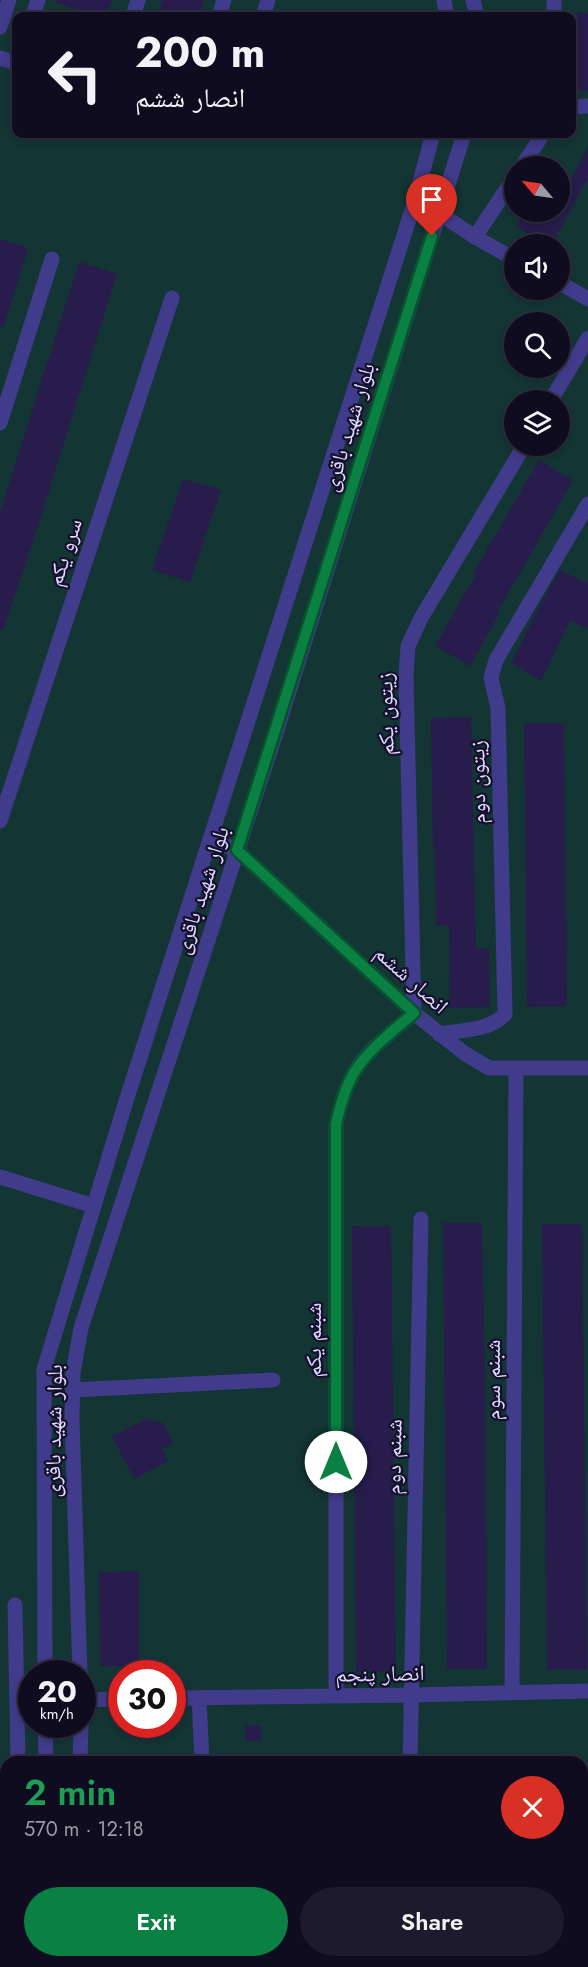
<!DOCTYPE html>
<meta charset="utf-8">
<style>
:root{--surface:#100c20;--page:#1e1a2d;--text:#f1f3f6;--muted:#9c9ba5;--line:#302c3e;--accent:#0b8043}
body{margin:0;font-family:Jost,"Noto Naskh Arabic",sans-serif;background:var(--page);color:var(--text);height:100vh;display:flex;flex-direction:column;font-size:22px;white-space:nowrap}
*{box-sizing:border-box;margin:0}
p{font-size:20px;color:var(--muted)}
.icon{flex:none;width:33px;height:33px;fill:none;stroke:currentColor;stroke-width:2;stroke-linecap:round;stroke-linejoin:round}
.map{position:relative;flex:1;overflow:hidden}
.sheet{position:absolute;left:0px;top:1756px;width:588px;height:212px;display:flex;flex-direction:column;background:var(--surface);border-radius:18px 18px 0 0;box-shadow:0 3px 9px #0003,0 0 0 2px var(--line)}
.sheet>*{flex:none}
.hud{position:absolute;left:12px;top:12px;width:564px;height:126px;border-radius:12px;box-shadow:0 3px 9px #0003,0 0 0 2px var(--line);background:#100c20;color:var(--text);overflow:hidden}
.needle{width:39px;rotate:299deg}
.tools{position:absolute;left:504px;top:156px;display:grid;gap:12px}
.tools a{display:grid;place-items:center;width:66px;height:66px;border-radius:50%;background:var(--surface);box-shadow:0 3px 9px #0003,0 0 0 2px var(--line);font-size:30px}
.speed{position:absolute;left:18px;top:1660px;display:flex;gap:12px;font-size:30px;font-weight:700;text-align:center}
.speed>*{display:grid;place-content:center;width:78px;height:78px;border-radius:50%;background:var(--surface);box-shadow:0 3px 9px #0003,0 0 0 2px var(--line);line-height:1}
.speed small{font-size:15px;font-weight:400}
.speed .limit{border:9px solid #d22;background:#fff;color:#111}
.pin{position:absolute;display:grid;place-items:center;width:51px;height:51px;color:#fff;margin:-62px -26px;border-radius:50% 50% 50% 0;rotate:-45deg;box-shadow:0 0 6px #0007}
.pin .icon{rotate:45deg}
.me{position:absolute;width:66px;margin:-33px;rotate:0deg;stroke-linejoin:round;filter:drop-shadow(0 0 4px #0008)}
.turn{display:flex;align-items:center;gap:21px;height:126px;padding:0 24px;font-size:27px}
.turn .icon{width:78px;height:78px;stroke-width:2.5}
.turn b{display:block;font-size:42px;line-height:51px}
.round{display:grid;place-items:center;flex:none;width:63px;height:63px;border-radius:32px;background:var(--page)}
.overview{display:flex;align-items:center;justify-content:space-between;height:102px;padding:0 24px}
h1{font-size:36px;font-weight:600;line-height:45px;color:#1e9e55}
.button{display:flex;gap:12px;margin-top:auto;padding:12px 24px}
.button a{flex:1;height:69px;border-radius:36px;background:var(--accent);color:#fff;font-size:24px;font-weight:600;line-height:69px;text-align:center}
.button a+a{background:var(--page);color:var(--text)}
.map>svg:first-child{display:block}
</style>
<div class="map">
<svg width="588" height="1967" viewBox="0 0 588 1967">
<rect width="100%" height="100%" fill="#15102b"/>
<path fill="#133534" fill-rule="evenodd" d="M0,0H588V1967H0ZM16,16H572V134H16ZM514,166H560V212H514ZM514,244H560V290H514ZM514,322H560V368H514ZM514,400H560V446H514ZM32,1674H82V1725H32ZM122,1674H172V1725H122ZM6,1762H582V1962H6Z"/>
<path fill="#271c4c" d="M57,0H112L107,16H99L56,3Z
M162,0H204L199,16H157Z
M578,12L588,13V91L573,90Z
M588,147V177L552,244H549L516,227L525,212H560V183L567,187Z
M0,239L28,248L3,328L0,327Z
M79,262L117,274L29,554L3,630H0V512Z
M539,460L573,480L497,613L499,614L470,666L435,646L475,576L473,574Z
M183,479L221,490L190,582L152,570Z
M560,570L588,584V629L570,621L541,681L511,663L541,603Z
M471,717L476,948H489L490,1007L450,1008L449,926H436L435,850H433L431,718Z
M524,723H564L567,1006L527,1007Z
M443,1223H482L485,1377L487,1669H447Z
M542,1224H582L587,1670H547Z
M352,1226H391L396,1671L356,1672Z
M146,1419L163,1423L173,1443L162,1449L168,1461L134,1479L112,1436Z
M139,1571V1666H100L99,1572Z
M245,1726H261V1741H245Z"/>
<g fill="none" stroke-linecap="round" stroke-linejoin="round">
<path stroke="#403b8a" stroke-width="15" d="M33,16L38,0
M133,16L138,0
M219,16L224,0
M263,16L268,0
M554,16V0
M0,27L9,0
M0,58L16,63
M572,107L588,106
M522,166L543,134
M439,213L475,237L514,259
M475,237L514,178
M560,283L588,299
M551,400L588,338
M0,423L52,259
M0,821L172,298
M237,850L414,1013L464,1053L489,1068H588
M439,1034C460,1030 490,1031 505,1014L498,708L491,678L496,660L588,504
M0,1177L94,1206
M73,1390L273,1380
M15,1605L18,1762
M512,1693L516,1068
M336,1696V1124C340,1106 345,1087 355,1071C369,1048 394,1031 414,1013L406,675L408,646L421,618L524,446
M172,1698L411,1695L588,1691
M199,1698L202,1762
M82,1700L122,1699
M410,1762L421,1219
M21,1962V1967
M209,1962V1967
M491,1962V1967
M299,1967V1962
M407,1967V1962"/>
<path stroke="#403b8a" stroke-width="15" d="M444,0L447,16
M473,0L477,16
M210,839L237,850
M45,1674L44,1369L127,1098L413,207L433,134
M80,1674L72,1420L73,1373L81,1328L276,733L464,134
M45,1725L46,1762
M80,1762L81,1725
M49,1962V1967
M79,1962V1967"/>
</g>
<g fill="none" stroke-linecap="round" stroke-linejoin="round">
<g stroke="#07532c" stroke-width="15">
<path id="route" d="M336,1462V1124C340,1106 345,1087 355,1071C370,1048 394,1030 414,1013L237,850L432,236"/>
</g>
<use href="#route" stroke="#0b8043" stroke-width="10"/>
</g>
<g text-anchor="middle" dominant-baseline="central" stroke-width="4.5" stroke-linejoin="round" paint-order="stroke">
<g font-size="22" fill="#dfdaff" stroke="#15102b">
<text transform="translate(348 427) rotate(-73)">بلوار شهید باقری</text>
<text transform="translate(64 552) rotate(-72)">سرو یکم</text>
<text transform="translate(385 714) rotate(-91)">زیتون یکم</text>
<text transform="translate(477 782) rotate(-91)">زیتون دوم</text>
<text transform="translate(201 890) rotate(-72)">بلوار شهید باقری</text>
<text transform="translate(412 979) rotate(42)">انصار ششم</text>
<text transform="translate(313 1340) rotate(-90)">شبنم یکم</text>
<text transform="translate(492 1380) rotate(-90)">شبنم سوم</text>
<text transform="translate(53 1431) rotate(-89)">بلوار شهید باقری</text>
<text transform="translate(393 1457) rotate(-89)">شبنم دوم</text>
<text transform="translate(380 1673) rotate(-1)">انصار پنجم</text>
</g>
</g>
</svg>
<div class="tools">
<a><svg class="needle" viewBox="-14 -14 28 28"><path d="M0-13l5 13h-10z" fill="#e53935"/><path d="M0 13l5-13h-10z" fill="#9c9ba5"/></svg></a>
<a><svg class="icon" aria-label="sound" viewBox="0 0 24 24"><path d="M4 9h4l5-4v14l-5-4H4zM17 9q2 3 0 6"/></svg></a>
<a><svg class="icon" aria-label="search" viewBox="0 0 24 24"><circle cx="10" cy="10" r="6"/><path d="M15 15l6 6"/></svg></a>
<a><svg class="icon" aria-label="layers" viewBox="0 0 24 24"><path d="M12 4l9 5-9 5-9-5zM3 14l9 5 9-5"/></svg></a>
</div>
<div class="speed"><div>20<small>km/h</small></div><div class="limit">30</div></div>
<div class="pin" style="left:432px;top:236px;background:#d93025"><svg class="icon" aria-label="arrive" viewBox="0 0 24 24"><path d="M6 21V4h12l-3 4 3 4H6"/></svg></div>
<svg class="me" style="left:336px;top:1462px" viewBox="-20 -20 40 40"><circle r="19" fill="#fff"/><path d="M0-13L10 11 0 6-10 11z" fill="#0b8043"/></svg>
<div class="hud">
<div class="turn"><svg class="icon" aria-label="left" viewBox="0 0 24 24"><path d="M17 20v-9H6M10 6l-5 5 5 5"/></svg><div><b>200 m</b>انصار ششم</div></div>
</div>
<section class="sheet">
<div class="overview"><div><h1>2 min</h1><p>570 m · 12:18</p></div><a class="round" style="background:#d93025;color:#fff"><svg class="icon" aria-label="close" viewBox="0 0 24 24"><path d="M6 6l12 12M18 6L6 18"/></svg></a></div>
<div class="button"><a>Exit</a><a>Share</a></div>
</section>
</div>
